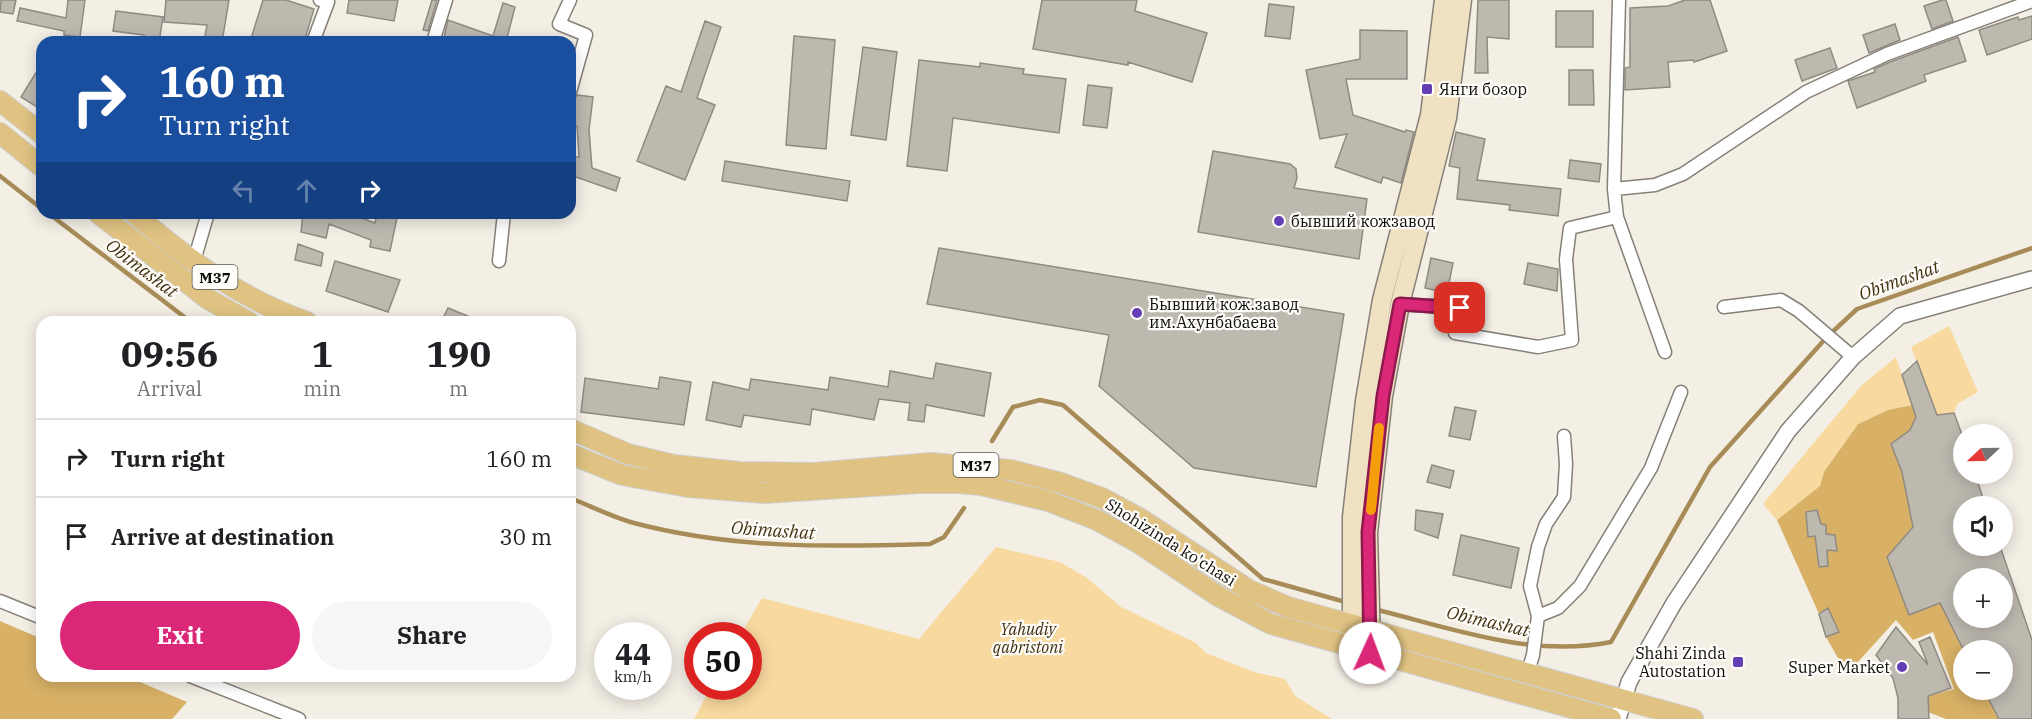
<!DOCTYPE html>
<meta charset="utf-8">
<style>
:root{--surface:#fff;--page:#f6f6f6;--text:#202124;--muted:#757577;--line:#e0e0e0;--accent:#db2777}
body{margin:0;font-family:"IBM Plex Serif",serif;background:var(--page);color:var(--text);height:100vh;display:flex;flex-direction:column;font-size:22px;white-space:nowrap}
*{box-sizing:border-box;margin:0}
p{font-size:20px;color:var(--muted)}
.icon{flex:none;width:33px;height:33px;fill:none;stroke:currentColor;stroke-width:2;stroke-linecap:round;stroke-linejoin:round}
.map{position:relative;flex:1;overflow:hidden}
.panel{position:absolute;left:36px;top:316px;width:540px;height:366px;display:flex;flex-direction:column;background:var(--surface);border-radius:18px;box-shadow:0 3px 15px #0003}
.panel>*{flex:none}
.banner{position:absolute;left:36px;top:36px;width:540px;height:183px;border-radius:18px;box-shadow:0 3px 15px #0003;background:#1a4fa0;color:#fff;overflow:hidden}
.needle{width:39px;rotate:248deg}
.tools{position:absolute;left:1953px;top:424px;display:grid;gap:12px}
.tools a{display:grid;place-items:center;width:60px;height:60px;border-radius:50%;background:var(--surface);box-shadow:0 3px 15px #0003;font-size:30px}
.speed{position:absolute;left:594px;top:622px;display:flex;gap:12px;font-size:30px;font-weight:700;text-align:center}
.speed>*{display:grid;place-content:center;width:78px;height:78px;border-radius:50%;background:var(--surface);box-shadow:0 3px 15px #0003;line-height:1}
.speed small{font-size:15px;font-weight:400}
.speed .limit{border:9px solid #d22;background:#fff;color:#111}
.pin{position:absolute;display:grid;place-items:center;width:51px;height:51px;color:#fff;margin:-26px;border-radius:12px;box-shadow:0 3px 9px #0006}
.me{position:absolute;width:66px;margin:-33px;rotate:2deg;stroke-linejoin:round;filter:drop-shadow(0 0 4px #0008)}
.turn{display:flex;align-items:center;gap:21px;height:126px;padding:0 24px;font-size:27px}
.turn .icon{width:78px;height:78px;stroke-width:2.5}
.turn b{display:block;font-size:42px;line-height:51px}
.lanes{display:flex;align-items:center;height:57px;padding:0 24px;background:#0003;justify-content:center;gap:30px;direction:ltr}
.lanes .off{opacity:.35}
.eta{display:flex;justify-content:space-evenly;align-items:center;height:102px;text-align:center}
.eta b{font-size:36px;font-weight:800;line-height:42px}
.primary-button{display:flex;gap:12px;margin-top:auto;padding:12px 24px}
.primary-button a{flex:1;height:69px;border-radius:36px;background:var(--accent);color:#fff;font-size:24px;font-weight:800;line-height:69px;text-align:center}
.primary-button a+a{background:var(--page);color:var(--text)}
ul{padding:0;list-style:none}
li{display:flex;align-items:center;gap:18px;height:78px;padding:0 24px;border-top:2px solid var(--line)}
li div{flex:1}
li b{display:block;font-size:22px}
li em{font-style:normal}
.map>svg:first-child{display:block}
</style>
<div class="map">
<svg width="2032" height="719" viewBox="0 0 2032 719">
<rect width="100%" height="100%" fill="#f4efe5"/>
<path fill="#f8d99f" d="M1949,326L1978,392L1957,404L1954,413L1937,415L1911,347Z
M1896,357L1912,405L1888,410L1858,424L1824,472L1820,486L1777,520L1763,504L1861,386Z
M996,547L1060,562L1087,578L1121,607L1196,643L1206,653L1254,672L1285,679L1295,696L1332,719H694L711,687H748V636H740L762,598L919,639Z"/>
<path fill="#d8b167" d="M1912,405L1916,417L1910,430L1891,444L1902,472L1913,527L1888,557L1909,615L1940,603L1965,651L1964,690H1984L1999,719H1946L1928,712V696L1954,689L1933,632L1913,640L1896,620L1847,674L1826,637L1839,632L1828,609L1819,614L1777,520L1820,486L1824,472L1858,424L1888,410Z
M0,621L42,639V676L128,677L187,702L172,719H0Z"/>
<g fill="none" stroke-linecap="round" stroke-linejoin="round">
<path stroke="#a88c57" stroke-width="4.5" d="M0,176L42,209
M48,213L191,322
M992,441L1013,407L1040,400L1063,405L1263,579L1349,603
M570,498C591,506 612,517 634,523C732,549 829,547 930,544L944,537L964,508
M1374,609C1451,628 1531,658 1611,642L1710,467L1827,337L1857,309L2032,248"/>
</g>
<path fill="#beb9af" stroke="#908b82" stroke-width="1.5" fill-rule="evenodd" d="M1,0H16L13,14L0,12Z
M68,0H85L80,37L64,35V31L17,21L20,8L66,18Z
M166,0H229L222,42H204L207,25L164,22Z
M263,0H286L314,9L304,42H250Z
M349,0H398L394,21L347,13Z
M432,0H437L428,31L423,30Z
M1042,0H1137L1135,11L1207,33L1192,82L1128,62V65L1033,49Z
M1478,0H1509V39L1487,37L1488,73H1475Z
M1685,0H1710L1727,51L1694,62L1693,60L1668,62L1670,87L1625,90V68L1630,67V8L1668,6Z
M1942,0H1946L1953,21L1932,29L1924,6Z
M503,3L515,7L506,42H443L448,20L493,36Z
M1269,4L1294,7L1290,39L1265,36Z
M116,11L163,17L159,42H143L144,35L113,31Z
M1556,11H1593V47H1556Z
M2032,16V39L1987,55L1979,30L2018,17L2019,20Z
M705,21L721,27L697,98L715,105L685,180L637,161L666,86L681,92Z
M1895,24L1900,40L1869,53L1863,35Z
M1360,30L1407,31V79H1346L1353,115L1405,132L1406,130L1414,132L1401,183L1383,177L1381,183L1335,167L1347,134L1320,139L1306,70L1360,59Z
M794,36L835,40L826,149L786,145Z
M1958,37L1966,61L1924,75L1926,81L1857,108L1848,81L1875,72L1874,69L1890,62Z
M863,47L897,52L886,140L851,135Z
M1830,48L1837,68L1802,81L1795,60Z
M919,60L980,67V63L1024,69L1023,74L1066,79L1059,133L953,118L947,171L907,166Z
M42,63V99L37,107L21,97Z
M1569,70H1593L1594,105H1569Z
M1088,85L1112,88L1107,128L1083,125Z
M577,95L593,97L589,130L592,168L620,178L616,191L570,175V157H579L577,126H572L575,99Z
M1456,132L1485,139L1477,180L1561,189L1558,216L1509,210L1510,205L1457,199L1460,168L1449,166Z
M1213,151L1290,164L1296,169L1297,178L1294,188L1367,199L1359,259L1198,232Z
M1570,160L1601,164L1599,182L1568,178Z
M725,161L850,181L847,201L722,181Z
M303,213H347L375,223L377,213H398L390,251L370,247L371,240L329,224L326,238L301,232Z
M298,244L323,253L321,266L295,260Z
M939,248L1344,314L1316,487L1194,468L1099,386L1109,335L927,304Z
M1431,258L1453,263L1447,293L1425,288Z
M335,261L400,280L388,312L326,291Z
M1528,263L1558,269L1557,291L1524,284Z
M448,308L482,322H441Z
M1917,361L1937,415L1954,413L1964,440V474H1975L1986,507H1964V546H2000L2032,640V719H1999L1984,690H2002V651H1964L1940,603L1909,615L1887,557L1913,527L1902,472L1891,444L1910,430L1916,417L1902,375ZM1964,579H2002V618H1964Z
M936,363L991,373L984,416L926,405L924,422L908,420L910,403L879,399L874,420L812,409L810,425L744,415L741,427L706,420L713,382L749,390L751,379L828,390L830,377L888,387L890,371L933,379Z
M660,377L691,382L684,425L581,412L585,378L658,389Z
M1455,407L1476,411L1470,440L1449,436Z
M1432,465L1454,471L1450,488L1427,482Z
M1416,510L1443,514L1438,538L1415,530Z
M1817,510L1821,524L1826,525V534L1835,535L1837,551L1827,550L1828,566L1819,567L1815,536L1808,537L1806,512Z
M1461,535L1519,548L1511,588L1453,575Z
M1828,608L1839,632L1826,637L1819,614Z
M1896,627L1928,665L1919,642L1930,637L1951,688L1928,696L1929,719H1898V698L1893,678L1876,655Z"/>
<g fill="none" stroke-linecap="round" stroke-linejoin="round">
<g stroke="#858078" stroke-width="15">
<path id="minor" d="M570,0L559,24L586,35L570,92
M1619,0L1614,189L1617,217L1665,352
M313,42L328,2L320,0
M433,42L446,0
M1614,189L1655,185L1683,174L1806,92L1887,54L2032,1
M194,261L208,213
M499,261L504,213
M1400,304L1460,308L1455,333L1538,347L1572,340L1566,259L1570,228L1617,217
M1724,307L1781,300L1799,311L1853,357
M0,601L42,618
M1538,616L1530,586L1538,547L1546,524L1564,497L1566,464L1564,436
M1527,675L1533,655L1538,616L1558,608L1580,586L1651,468L1681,392
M190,676L299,719"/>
</g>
<g stroke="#858078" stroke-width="18">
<path id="tertiary" d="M1618,719L1629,682L1674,603L1788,431L1853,357L1900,316L2032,279"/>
</g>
<g stroke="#858078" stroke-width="21">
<path id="secondary" d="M1371,643L1368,533L1383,396L1400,304L1447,118L1462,0
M1349,647L1352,627V517L1365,401L1382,300L1430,115L1444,0"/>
</g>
<g stroke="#cfcfce" stroke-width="22">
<path id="primary" d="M0,101L42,134
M0,133L42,167
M98,213L208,299L249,322
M134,213C186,259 241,299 307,322
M570,429L628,454L674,465L739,472L814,473L931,463L1011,470L1061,483L1102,498L1141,519L1249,590L1288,607L1693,719
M570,454L622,475L688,487L764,493L919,483H959L981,485L1048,501L1097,520L1137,542L1218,596L1271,624L1611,719"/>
</g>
<use href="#minor" stroke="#fff" stroke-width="12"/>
<use href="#tertiary" stroke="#fff" stroke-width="15"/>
<use href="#secondary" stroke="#efe1c1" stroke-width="18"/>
<use href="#primary" stroke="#e0c383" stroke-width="20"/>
</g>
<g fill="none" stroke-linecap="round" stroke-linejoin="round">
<g stroke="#8e194d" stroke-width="15">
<path id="route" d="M1370,653L1368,532L1383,396L1400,304L1460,308"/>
</g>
<use href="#route" stroke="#db2777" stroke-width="10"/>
<path stroke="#f59e0b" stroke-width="10" d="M1371,510L1379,428"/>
</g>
<g fill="#653eb6" stroke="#fffdf9" stroke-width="2">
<rect x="1421" y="83" width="12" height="12" rx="3"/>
<circle cx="1279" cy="221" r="6"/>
<circle cx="1137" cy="313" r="6"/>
<rect x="1732" y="656" width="12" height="12" rx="3"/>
<circle cx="1902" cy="667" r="6"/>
</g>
<g text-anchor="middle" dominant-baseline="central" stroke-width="4.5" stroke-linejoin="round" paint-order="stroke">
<g fill="#fffdf9" stroke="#565551" stroke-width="1.5">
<rect x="192.5" y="265" width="45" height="24" rx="4.5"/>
<rect x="953.5" y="453" width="45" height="24" rx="4.5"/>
</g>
<g font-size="15" font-weight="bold" fill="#0e0d09">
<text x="215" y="277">M37</text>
<text x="976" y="465">M37</text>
</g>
<g font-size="16" fill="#0e0d09" stroke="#fffdf9" text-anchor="start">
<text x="1439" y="89">Янги бозор</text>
<text x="1291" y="221">бывший кожзавод</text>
<text x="1149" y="304">Бывший кож.завод<tspan x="1149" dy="18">им.Ахунбабаева</tspan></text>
<text x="1726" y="653" text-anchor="end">Shahi Zinda<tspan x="1726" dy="18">Autostation</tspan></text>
<text x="1890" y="667" text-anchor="end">Super Market</text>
</g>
<g font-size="16" fill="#0e0d09" stroke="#fffdf9">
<text transform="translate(1171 542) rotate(32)">Shohizinda ko'chasi</text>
</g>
<g font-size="16" font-style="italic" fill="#40300f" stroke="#fffdf9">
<text x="1028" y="629">Yahudiy<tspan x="1028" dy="18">qabristoni</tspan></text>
</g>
<g font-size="18" font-style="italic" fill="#443413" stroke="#fffdf9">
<text transform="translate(142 268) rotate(37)">Obimashat</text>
<text transform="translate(1899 280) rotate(-20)">Obimashat</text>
<text transform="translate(773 530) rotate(4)">Obimashat</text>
<text transform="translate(1488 621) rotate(13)">Obimashat</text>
</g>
</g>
</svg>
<div class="tools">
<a><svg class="needle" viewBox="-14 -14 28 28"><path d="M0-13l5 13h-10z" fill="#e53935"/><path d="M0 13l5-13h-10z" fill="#757577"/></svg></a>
<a><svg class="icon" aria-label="sound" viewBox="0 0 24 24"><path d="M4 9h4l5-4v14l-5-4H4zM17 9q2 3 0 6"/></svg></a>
<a>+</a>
<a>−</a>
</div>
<div class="speed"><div>44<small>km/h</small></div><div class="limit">50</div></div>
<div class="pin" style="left:1460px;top:308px;background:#d93025"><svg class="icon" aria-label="arrive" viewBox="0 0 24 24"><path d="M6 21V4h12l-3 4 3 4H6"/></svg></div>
<svg class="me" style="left:1370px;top:653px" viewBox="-20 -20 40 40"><circle r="19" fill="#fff"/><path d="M0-13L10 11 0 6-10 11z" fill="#db2777"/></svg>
<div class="banner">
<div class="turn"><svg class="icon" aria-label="right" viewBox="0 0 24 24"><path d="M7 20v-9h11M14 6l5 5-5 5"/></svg><div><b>160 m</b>Turn right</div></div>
<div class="lanes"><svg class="icon off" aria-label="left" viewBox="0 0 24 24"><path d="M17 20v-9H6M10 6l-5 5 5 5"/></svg><svg class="icon off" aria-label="ahead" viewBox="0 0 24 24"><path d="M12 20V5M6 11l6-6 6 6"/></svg><svg class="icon" aria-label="right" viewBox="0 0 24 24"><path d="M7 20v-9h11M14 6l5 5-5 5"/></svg></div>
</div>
<section class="panel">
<div class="eta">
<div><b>09:56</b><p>Arrival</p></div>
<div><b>1</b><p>min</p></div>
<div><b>190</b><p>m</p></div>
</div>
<ul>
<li><svg class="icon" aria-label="right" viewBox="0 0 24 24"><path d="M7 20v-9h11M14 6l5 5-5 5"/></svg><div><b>Turn right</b></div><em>160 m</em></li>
<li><svg class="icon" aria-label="arrive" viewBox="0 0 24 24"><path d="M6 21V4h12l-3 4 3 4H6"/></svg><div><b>Arrive at destination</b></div><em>30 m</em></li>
</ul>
<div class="primary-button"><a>Exit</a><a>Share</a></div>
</section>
</div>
